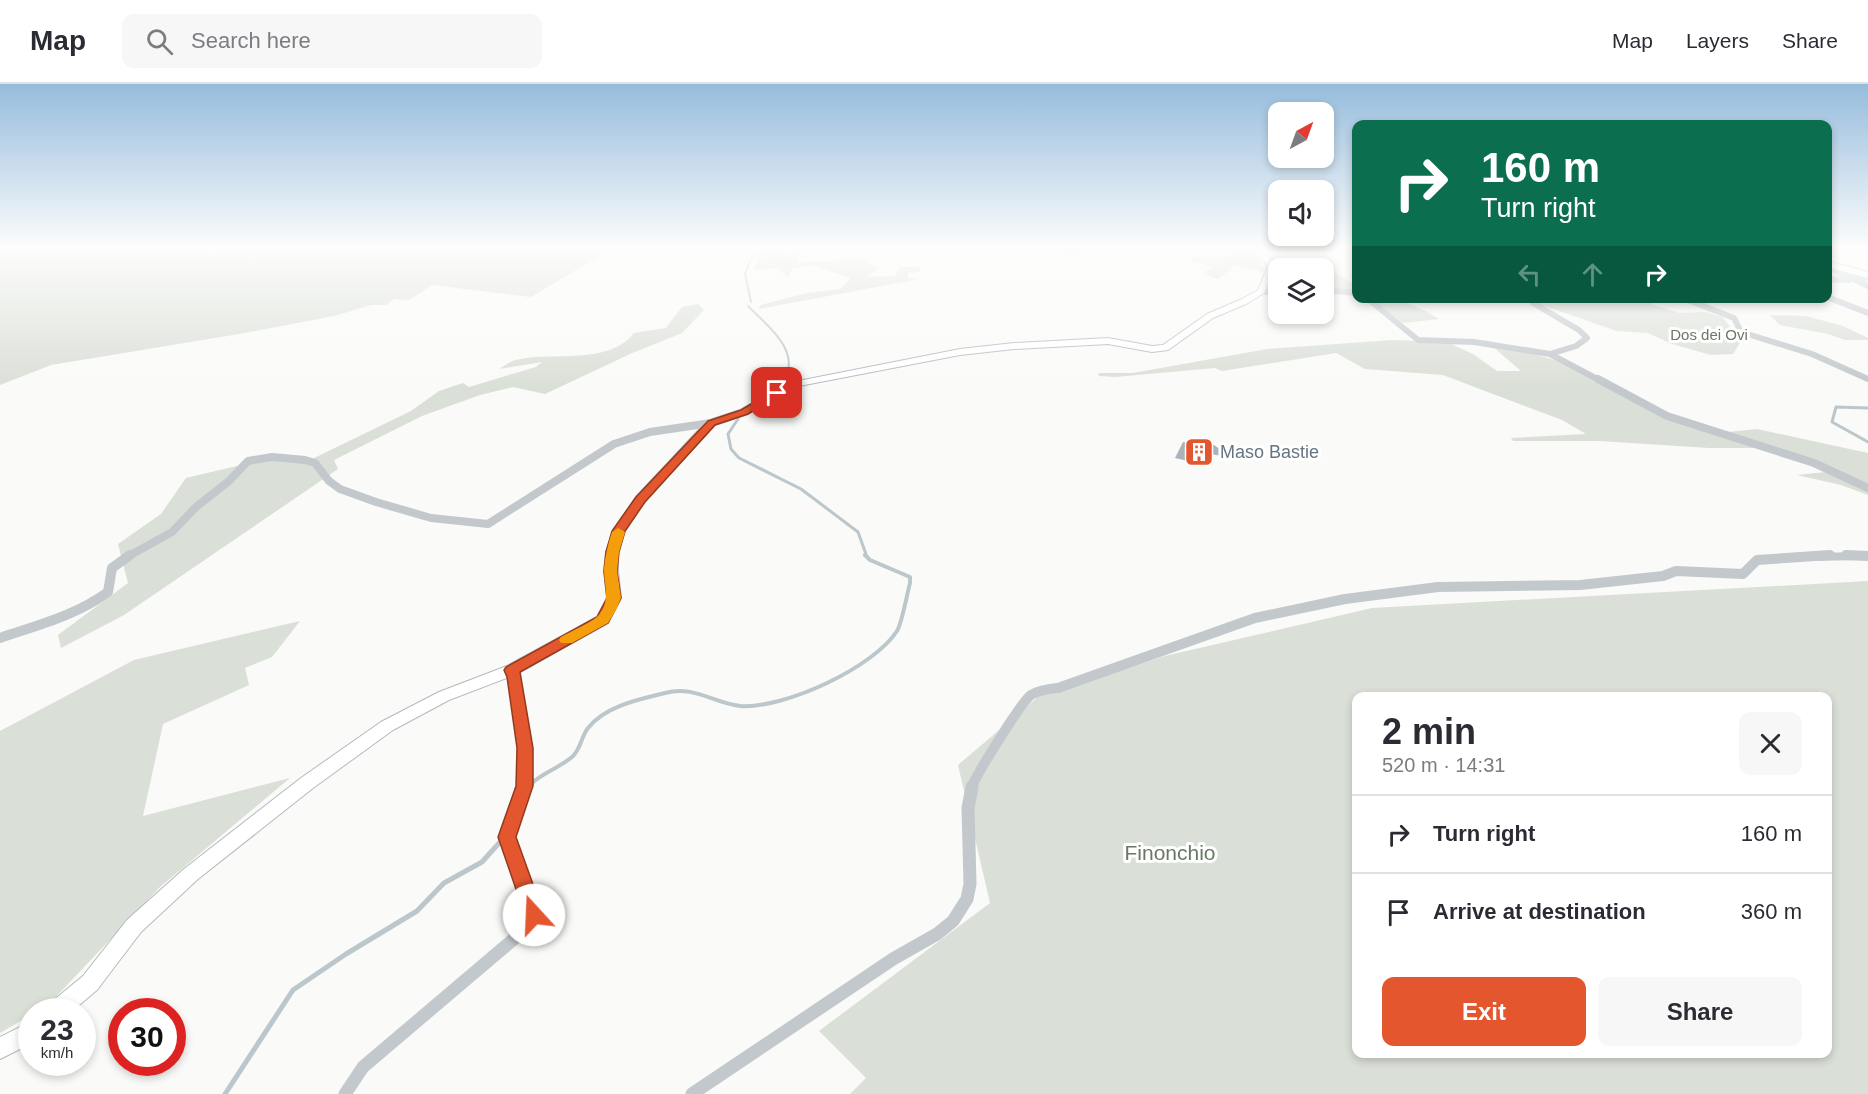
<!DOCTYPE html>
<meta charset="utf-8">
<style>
:root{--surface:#fff;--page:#f7f7f7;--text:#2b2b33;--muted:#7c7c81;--line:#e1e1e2;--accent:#e4572e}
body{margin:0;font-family:Arial,sans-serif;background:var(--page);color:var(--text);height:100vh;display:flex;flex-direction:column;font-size:22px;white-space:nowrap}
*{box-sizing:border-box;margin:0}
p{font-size:20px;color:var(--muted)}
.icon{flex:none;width:33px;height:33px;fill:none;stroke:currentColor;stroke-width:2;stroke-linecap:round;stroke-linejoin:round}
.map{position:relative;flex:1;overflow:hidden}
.drawer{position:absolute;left:1352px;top:608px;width:480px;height:366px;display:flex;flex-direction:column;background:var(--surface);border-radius:12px;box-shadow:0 3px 9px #0003}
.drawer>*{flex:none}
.hud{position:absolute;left:1352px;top:36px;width:480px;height:183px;border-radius:12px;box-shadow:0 3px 9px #0003;background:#0b6e4f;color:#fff;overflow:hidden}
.needle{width:39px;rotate:41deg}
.buttons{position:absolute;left:1268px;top:18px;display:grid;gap:12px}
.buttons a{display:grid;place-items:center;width:66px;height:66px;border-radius:12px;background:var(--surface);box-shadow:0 3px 9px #0003;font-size:30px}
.speed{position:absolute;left:18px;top:914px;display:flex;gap:12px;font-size:30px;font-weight:700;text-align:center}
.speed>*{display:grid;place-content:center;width:78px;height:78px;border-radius:50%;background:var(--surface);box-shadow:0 3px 9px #0003;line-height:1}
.speed small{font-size:15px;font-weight:400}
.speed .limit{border:9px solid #d22;background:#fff;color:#111}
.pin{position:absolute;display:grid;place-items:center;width:51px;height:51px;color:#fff;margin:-26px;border-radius:12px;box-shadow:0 3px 9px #0006}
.me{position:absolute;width:66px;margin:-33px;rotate:340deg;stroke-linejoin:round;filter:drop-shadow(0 0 4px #0008)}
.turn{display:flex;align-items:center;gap:21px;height:126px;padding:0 30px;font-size:27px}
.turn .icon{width:78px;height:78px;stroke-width:2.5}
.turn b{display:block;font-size:42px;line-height:51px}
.lanes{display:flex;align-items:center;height:57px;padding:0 30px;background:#0003;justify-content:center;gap:30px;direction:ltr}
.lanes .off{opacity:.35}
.round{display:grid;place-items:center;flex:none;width:63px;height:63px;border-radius:12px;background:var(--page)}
.head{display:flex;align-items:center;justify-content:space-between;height:102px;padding:0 30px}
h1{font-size:36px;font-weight:700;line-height:45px}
.cta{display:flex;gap:12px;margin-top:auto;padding:12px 30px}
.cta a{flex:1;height:69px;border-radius:12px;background:var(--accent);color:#fff;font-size:24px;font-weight:700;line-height:69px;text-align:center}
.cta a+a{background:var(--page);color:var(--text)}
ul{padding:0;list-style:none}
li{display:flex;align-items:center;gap:18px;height:78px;padding:0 30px;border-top:2px solid var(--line)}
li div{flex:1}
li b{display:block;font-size:22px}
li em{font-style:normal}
header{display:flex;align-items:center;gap:36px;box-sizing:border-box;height:84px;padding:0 30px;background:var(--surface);border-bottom:2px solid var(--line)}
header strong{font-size:28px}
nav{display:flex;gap:33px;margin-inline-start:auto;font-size:21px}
.search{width:420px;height:54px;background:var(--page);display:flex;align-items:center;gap:15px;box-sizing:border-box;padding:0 21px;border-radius:12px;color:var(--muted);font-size:22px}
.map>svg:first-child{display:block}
</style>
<header>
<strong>Map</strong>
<div class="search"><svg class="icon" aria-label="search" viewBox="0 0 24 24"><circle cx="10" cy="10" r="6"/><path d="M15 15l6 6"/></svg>Search here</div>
<nav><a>Map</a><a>Layers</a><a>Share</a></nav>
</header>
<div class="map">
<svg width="1868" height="1010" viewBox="0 0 1868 1010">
<rect width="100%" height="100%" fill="#fafaf8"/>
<path fill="#dadfd7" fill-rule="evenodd" d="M0,163H209L201,168L217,169L237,163H273L267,167L299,163H615L531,213L432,201L409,216L394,215L386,221H371L334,232L239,250L51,281L0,301Z
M760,163H777L782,169L798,168L796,163H806L809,167L799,171L797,179L863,174L879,185L865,193L895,192L899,183H922L918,188L908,189V194L920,195L758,225L761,221L807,209L840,205L851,194L811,181L792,185L788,193L778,184L754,186Z
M1042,163H1104C1085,173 1066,172 1046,168Z
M1223,163H1238L1245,168L1312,177L1334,183L1335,189L1356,201V209L1323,205V184H1299L1260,175L1264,188L1236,181L1218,195L1203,190L1213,183L1190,176L1195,172L1221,174L1231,169Z
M1371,215C1399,214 1415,220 1439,235L1403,239Z
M1538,215H1651L1657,216L1651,220L1679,229L1706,228L1722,233L1742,256L1733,270L1711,271L1672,260L1648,249L1617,247L1539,220Z
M698,220L704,226L682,249L630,270L545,310L513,303L480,311L422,332L334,376L338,385L124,531L61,564L58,551L128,499L118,460L161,430L186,394L262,376L308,377L411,327L439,307L463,299L469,303L536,283L542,278L499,285C504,282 510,277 516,276C552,267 608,282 634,249L666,244L682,223Z
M1770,231L1806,232L1843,242L1868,254V256H1845L1828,250L1780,241Z
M1392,256L1447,258L1473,270L1497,287H1521L1485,256L1565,279L1669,335L1718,349L1757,345L1868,369V411L1841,401L1797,391L1836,387L1767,364H1709L1600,357H1513L1511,354L1586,350L1562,336L1443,291L1365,285L1336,269L1222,287L1215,284L1115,293L1099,292L1098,289H1133L1267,265Z
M1868,497V1010H850L866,994L819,947L990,819L958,681L1038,613L1165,572L1372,524ZM1356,612H1827V969H1356Z
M300,537L272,573L245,584L249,601L163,640L143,732L290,694L160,803L50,919L37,927H32L31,931L0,949V647L134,576Z"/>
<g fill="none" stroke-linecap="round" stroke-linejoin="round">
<path stroke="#bbc7cb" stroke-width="2" d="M751,218L745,190L756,163
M748,222C766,241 802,266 784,297"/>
<path stroke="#bbc7cb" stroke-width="3" d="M775,306L785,295
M1868,324L1836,323L1832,338L1868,358
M738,335L728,350L731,365L739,374L801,405L858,448L867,473"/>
<path stroke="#bbc7cb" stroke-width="4" d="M531,700C543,688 560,684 573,672C581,664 581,653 588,644C605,622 640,615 665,609C694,601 713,619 740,622C784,625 873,584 897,547C902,539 907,510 910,499V493L870,476L865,471"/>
<path stroke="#bbc7cb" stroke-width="5" d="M225,1010L293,906L346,870L417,827L444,799L482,778L500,758"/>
</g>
<path fill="#aab3b9" d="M1196,357L1214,361L1232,374L1211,370L1206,381L1175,374L1183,358L1194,360Z"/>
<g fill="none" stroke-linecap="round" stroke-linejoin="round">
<g stroke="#b3babf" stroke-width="2">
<path id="secondary" d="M1245,163C1259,163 1268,171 1276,182L1264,209L1248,219L1213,234L1168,266L1152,268L1108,260L1014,265L960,271L794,303L748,330L715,341L644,418L625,447L618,468V487L621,514L608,539L517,590L449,616L393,646L313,704L198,795L141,848L97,906L72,927H46L49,920L83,892L127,836L184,785L301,694L381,638L439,608L507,582L597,533L607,514L604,487L606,468L613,447L636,413L707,337L740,326L788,299L960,265L1014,259L1108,254L1152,262L1163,261L1207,230L1242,215L1258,206L1268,182L1261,174Z
M32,937V959L0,975V953Z"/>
</g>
<g stroke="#b5babe" stroke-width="2">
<path id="primary" d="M1827,177L1868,188V194L1827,183Z"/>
</g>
<path stroke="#c3c8cc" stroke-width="6" d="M1827,182L1868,202
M1848,192L1868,194
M1827,195L1849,196
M1323,206L1356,209
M1261,207L1278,210
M1827,213L1868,229
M1367,214L1418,256L1474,258L1550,270
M1532,214L1533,219L1579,246L1587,254L1576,262L1550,270L1601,297
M1683,214L1734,234L1741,248L1812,270L1868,295"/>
<path stroke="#c3c8cc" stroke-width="8" d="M1598,295L1667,332L1814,379L1868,404
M127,473L172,448L196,423L229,397L248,377L272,373L305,376L315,379L329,397L340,405L376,418L431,434L488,440L614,360L650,348L711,339
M1807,473L1868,472"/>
<path stroke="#c3c8cc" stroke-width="10" d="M1846,471L1868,472
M0,554C38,541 75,532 108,508L112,484L130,471
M512,586L515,593L525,664L523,705
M971,705C975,692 1022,617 1031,611C1039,606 1049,605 1058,604L1255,534L1345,515L1438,503L1580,501L1663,492L1676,487L1743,490L1757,476L1830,471"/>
<path stroke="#c3c8cc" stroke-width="13" d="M345,1010L363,983L528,843L534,831L507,753L524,703
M692,1010L893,875L937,850L953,837L967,815L970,800L968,724L972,703"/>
<use href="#secondary" fill="#fff" fill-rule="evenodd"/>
<use href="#primary" fill="#fff" fill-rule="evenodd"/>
</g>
<linearGradient id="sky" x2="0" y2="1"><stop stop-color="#96bcdc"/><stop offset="0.54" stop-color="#fdfdfc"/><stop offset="1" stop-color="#fdfdfc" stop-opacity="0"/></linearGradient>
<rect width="1868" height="304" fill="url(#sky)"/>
<path fill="#e4572e" stroke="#94391e" stroke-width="1.5" d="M773,307L782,309L748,330L715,341L645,418L625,447L619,468L617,487L621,514L608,539L520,588L533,664V702L516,753L544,831L541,837L534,840L527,837L498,753L516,702L517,664L507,593L504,586L506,583L597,533L607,514L604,487L606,468L612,447L636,413L708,337L741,326Z"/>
<path fill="#f59e0b" d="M618,444L625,448L619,468L617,487L621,514L616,526L608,539L572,559H561L559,556L561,553C573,546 590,540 599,531C611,517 604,501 604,485C605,472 608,460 612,448Z"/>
<defs>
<g id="building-square" transform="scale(1.5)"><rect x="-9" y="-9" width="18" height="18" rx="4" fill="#e4572e" stroke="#fff"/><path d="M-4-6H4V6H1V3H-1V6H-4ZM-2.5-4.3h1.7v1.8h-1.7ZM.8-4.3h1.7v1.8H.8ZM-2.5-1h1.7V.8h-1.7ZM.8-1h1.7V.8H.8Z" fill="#fff"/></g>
</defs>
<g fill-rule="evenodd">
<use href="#building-square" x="1199" y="368"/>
</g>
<g text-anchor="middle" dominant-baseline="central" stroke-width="6" stroke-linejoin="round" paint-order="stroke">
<g font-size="15" fill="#687a64" stroke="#fff">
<text x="1709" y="250">Dos dei Ovi</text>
</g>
<g font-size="18" fill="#657683" stroke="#fff" text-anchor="start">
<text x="1220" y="368">Maso Bastie</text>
</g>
<g font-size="21" fill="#687a64" stroke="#fff">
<text x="1170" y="768">Finonchio</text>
</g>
</g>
</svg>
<div class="buttons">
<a><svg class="needle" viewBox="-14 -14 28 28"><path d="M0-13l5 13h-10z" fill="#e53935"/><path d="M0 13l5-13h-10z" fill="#7c7c81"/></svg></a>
<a><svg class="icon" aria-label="sound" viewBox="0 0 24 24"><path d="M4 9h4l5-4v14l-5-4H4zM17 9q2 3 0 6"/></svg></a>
<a><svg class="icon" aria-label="layers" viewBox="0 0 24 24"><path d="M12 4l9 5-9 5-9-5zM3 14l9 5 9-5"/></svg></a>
</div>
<div class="speed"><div>23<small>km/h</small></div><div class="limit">30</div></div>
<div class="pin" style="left:777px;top:309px;background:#d93025"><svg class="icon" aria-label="arrive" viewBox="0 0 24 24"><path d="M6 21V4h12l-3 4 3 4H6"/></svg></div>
<svg class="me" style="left:534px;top:831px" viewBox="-20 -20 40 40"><circle r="19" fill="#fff"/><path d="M0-13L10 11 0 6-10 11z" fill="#e4572e"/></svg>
<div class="hud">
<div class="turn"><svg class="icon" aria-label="right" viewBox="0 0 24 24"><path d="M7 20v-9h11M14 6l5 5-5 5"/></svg><div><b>160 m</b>Turn right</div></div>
<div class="lanes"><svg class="icon off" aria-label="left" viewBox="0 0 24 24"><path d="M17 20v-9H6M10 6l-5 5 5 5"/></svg><svg class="icon off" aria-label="ahead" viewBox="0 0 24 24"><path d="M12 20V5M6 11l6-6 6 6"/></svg><svg class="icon" aria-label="right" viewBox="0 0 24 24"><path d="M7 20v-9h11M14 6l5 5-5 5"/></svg></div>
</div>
<section class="drawer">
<div class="head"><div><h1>2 min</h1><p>520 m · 14:31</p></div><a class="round"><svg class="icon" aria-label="close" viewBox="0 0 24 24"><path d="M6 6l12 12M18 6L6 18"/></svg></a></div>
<ul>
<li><svg class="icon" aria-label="right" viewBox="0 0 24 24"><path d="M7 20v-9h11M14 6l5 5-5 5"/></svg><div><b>Turn right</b></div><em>160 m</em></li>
<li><svg class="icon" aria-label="arrive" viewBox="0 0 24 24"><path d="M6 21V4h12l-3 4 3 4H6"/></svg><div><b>Arrive at destination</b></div><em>360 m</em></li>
</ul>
<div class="cta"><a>Exit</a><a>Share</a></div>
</section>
</div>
